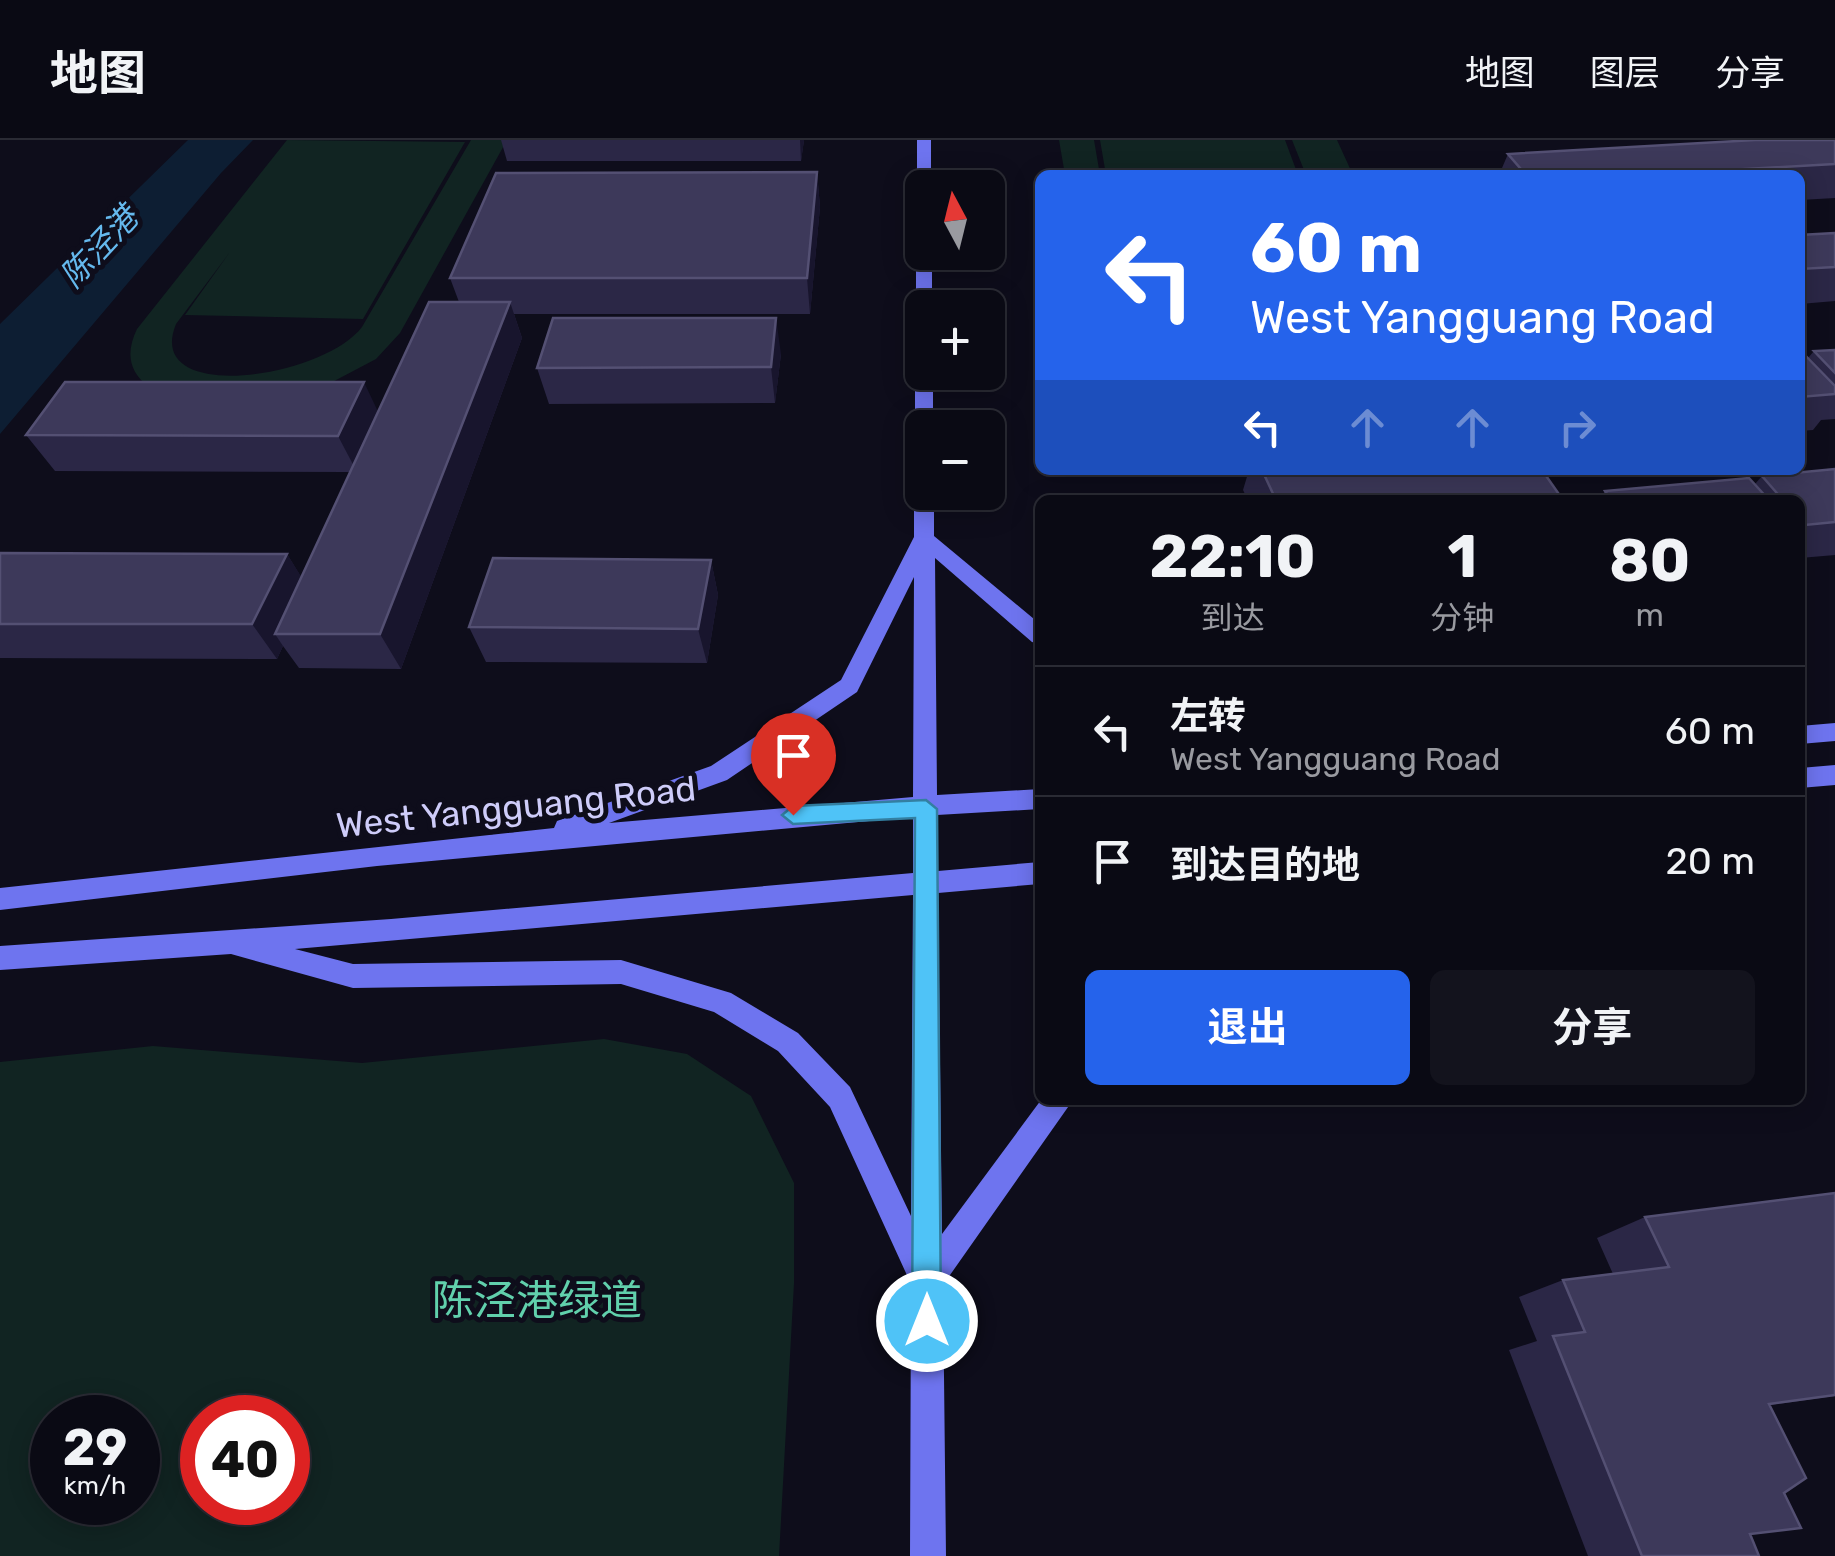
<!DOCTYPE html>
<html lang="zh">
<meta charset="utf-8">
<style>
:root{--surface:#0a0a14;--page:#13131d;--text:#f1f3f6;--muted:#999aa0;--line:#2a2b34;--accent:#2563eb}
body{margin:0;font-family:Rubik,"Noto Sans SC",sans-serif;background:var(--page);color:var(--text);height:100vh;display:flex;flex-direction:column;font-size:38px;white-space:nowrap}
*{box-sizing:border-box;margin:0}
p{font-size:32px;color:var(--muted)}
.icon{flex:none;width:55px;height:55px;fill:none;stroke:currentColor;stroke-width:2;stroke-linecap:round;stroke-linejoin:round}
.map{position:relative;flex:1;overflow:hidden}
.panel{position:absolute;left:1035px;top:355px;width:770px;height:610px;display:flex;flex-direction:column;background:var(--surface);border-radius:15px;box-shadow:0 5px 25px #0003,0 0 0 2px var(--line)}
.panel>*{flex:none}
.top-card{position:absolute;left:1035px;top:30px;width:770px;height:305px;border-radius:15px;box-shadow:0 5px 25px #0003,0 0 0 2px var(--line);background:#2563eb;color:#fff;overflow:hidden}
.needle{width:65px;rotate:353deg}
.fabs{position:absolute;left:905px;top:30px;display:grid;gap:20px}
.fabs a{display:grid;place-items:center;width:100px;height:100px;border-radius:15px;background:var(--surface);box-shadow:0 5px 25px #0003,0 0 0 2px var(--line);font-size:50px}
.speed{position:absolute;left:30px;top:1255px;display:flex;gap:20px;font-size:50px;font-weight:700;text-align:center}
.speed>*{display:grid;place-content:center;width:130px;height:130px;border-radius:50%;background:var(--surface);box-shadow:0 5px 25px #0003,0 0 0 2px var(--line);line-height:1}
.speed small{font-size:25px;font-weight:400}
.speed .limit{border:15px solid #d22;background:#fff;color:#111}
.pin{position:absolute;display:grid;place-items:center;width:85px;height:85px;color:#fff;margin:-102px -42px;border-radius:50% 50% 50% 0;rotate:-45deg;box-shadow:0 0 10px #0007}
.pin .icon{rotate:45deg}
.me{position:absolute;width:110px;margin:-55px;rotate:0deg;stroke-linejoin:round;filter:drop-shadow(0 0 8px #0008)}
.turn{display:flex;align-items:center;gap:35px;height:210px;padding:0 50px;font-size:45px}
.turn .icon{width:130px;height:130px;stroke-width:2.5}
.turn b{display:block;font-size:70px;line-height:85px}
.lanes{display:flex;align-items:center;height:95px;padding:0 50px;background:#0003;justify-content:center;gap:50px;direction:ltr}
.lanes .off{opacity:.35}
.eta{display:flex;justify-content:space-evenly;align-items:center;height:170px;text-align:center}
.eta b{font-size:60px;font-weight:700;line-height:70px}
.button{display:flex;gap:20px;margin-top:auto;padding:20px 50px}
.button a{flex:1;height:115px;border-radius:15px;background:var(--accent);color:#fff;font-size:40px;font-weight:700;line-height:115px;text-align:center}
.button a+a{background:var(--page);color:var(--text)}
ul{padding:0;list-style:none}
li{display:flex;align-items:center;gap:30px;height:130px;padding:0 50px;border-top:2px solid var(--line)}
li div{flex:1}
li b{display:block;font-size:38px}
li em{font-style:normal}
header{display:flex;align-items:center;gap:60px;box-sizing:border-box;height:140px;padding:0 50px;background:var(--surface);border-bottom:2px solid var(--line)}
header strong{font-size:48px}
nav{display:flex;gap:55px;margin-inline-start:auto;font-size:35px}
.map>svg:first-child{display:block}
</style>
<header>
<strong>地图</strong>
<nav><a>地图</a><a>图层</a><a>分享</a></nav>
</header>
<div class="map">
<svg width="1835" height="1416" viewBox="0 0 1835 1416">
<rect width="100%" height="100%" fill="#0e0d1b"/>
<path fill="#112422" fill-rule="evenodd" d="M287,0L465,2L363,179L185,175L230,112L176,184C143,265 322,239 362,187L471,0H507L400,193L376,219L321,248L149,247C128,231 126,212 137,189Z
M1059,0H1094L1100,35H1065Z
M1100,0H1285L1298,35H1106Z
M1292,0H1337L1353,35H1306Z
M604,899L687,914L751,956L794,1043V1143L779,1416H0V922L153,906L362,923ZM52,1278H138V1362H52ZM202,1278H288V1362H202Z"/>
<path fill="#0d1e33" d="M188,0H253L221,33L0,294V184Z"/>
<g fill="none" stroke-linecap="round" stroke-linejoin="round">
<path fill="#6e74ef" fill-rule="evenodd" d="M917,0H931V48H922V52L917,48Z
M922,108V112H932V168H922V173L916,168V112Z
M922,227V232H933V288H922V293L915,288V232Z
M922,346V352H934V396L1040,484V504L1032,502L935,418L937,655L1040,649V669L937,675L938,731L1040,722V744L938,753L942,1094L1041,960H1073L943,1145L946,1416H910L911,1144L830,967L778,911L714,872L621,844L353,848L231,814L0,830V806L391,779L913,733V677L377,726L0,770V748L554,688L557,681L711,626L841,540L914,397V352ZM914,437L913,657L609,683L727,640L857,552ZM913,755L911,1076L850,947L798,893L731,853L621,820L353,824L295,809Z
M1835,583V601L1800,604V586Z
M1835,625V645L1800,648V628Z"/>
</g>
<path fill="#2b2746" d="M501,0H804L801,21H507Z
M1835,0V58L1800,60V35H1499L1508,14Z
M817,32L820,67L810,174H514L522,198L401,529L299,528L283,506L277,519L0,518V413L287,414L301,437L350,332L55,331L26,295L378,272L459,162L450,138Z
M1835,93V161L1800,164V95Z
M1800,210L1808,218L1814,211L1835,210V279L1821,280L1813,290L1800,291Z
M781,214L775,263L549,264L537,228Z
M1835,329V415L1800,418V360H1599L1605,351L1755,344L1762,336Z
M1249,330H1542L1563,360H1248L1243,350Z
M711,420L718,455L707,523L486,522L469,487Z
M1835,1053V1256L1770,1265L1784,1353L1750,1394L1759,1416H1588L1509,1210L1537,1201L1519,1157L1563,1140L1613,1134L1597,1098L1645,1077Z"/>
<path fill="#18152d" d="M800,0H804L801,21Z
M817,32L820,67L810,174L807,138Z
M510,162L522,198L401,529L380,494Z
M776,178L781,214L775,263L771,227Z
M364,242L381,278L357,332L338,296Z
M287,414L309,449L275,494L283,506L277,519L252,484Z
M711,420L718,455L707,523L698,489Z"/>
<path fill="#3d395a" stroke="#545073" stroke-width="2.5" d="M1755,0H1835V24L1640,35H1526L1508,14Z
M817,32L807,138H450L496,33Z
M1835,93V127L1800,129V95Z
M429,162H510L380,494H275Z
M553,178H776L771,227L537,228Z
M1800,210L1835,246V254L1800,257Z
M1835,210V233L1814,211Z
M65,242H364L338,296L26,295Z
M1835,329V382L1805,385L1800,380V360H1783L1762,336Z
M1262,330H1542L1563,360H1276Z
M1749,338L1769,360H1611L1605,351Z
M0,413L287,414L252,484H0Z
M493,418L711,420L698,489L469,487Z
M1835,1053V1255L1769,1264L1806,1338L1784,1353L1801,1388L1750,1394L1759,1416H1642L1553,1196L1585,1192L1563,1140L1669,1127L1645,1077Z"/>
<path fill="#4fc3f7" stroke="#337fa1" stroke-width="2.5" d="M926,660L937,669L941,1181L937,1192L927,1196L916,1192L912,1181L915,678L793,684L782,675L793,666Z"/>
<g text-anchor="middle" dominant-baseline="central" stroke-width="10" stroke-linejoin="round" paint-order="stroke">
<g font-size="32" font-style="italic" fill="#65b9ee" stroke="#0e0d1b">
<text transform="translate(99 107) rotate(-47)">陈泾港</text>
</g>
<g font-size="35" fill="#ceccf9" stroke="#0e0d1b">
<text transform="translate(516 667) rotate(-6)">West Yangguang Road</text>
</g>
<g font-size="42" fill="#61d0ac" stroke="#0e0d1b">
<text x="537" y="1161">陈泾港绿道</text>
</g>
</g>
</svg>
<div class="fabs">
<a><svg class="needle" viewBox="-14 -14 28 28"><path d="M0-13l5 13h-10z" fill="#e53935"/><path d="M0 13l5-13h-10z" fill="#999aa0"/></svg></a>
<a>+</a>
<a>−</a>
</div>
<div class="speed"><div>29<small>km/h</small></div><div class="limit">40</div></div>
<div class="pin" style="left:793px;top:675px;background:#d93025"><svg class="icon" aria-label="arrive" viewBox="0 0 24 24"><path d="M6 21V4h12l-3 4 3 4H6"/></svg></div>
<svg class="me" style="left:927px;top:1181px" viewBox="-20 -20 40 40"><circle r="17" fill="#4fc3f7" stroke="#fff" stroke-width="3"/><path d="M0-11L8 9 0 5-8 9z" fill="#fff"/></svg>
<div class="top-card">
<div class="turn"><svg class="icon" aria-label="left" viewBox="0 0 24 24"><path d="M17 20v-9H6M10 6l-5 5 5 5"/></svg><div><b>60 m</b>West Yangguang Road</div></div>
<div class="lanes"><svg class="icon" aria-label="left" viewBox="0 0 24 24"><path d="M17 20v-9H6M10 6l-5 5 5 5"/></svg><svg class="icon off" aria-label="ahead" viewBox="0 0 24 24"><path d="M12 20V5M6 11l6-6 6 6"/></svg><svg class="icon off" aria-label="ahead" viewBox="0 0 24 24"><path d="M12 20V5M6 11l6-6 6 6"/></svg><svg class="icon off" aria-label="right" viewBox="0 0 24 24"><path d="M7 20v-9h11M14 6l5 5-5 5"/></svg></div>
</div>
<section class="panel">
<div class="eta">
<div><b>22:10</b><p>到达</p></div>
<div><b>1</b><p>分钟</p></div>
<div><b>80</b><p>m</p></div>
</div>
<ul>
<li><svg class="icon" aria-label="left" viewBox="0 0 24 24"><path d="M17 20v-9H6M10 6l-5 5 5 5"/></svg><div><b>左转</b><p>West Yangguang Road</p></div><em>60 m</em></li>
<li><svg class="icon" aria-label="arrive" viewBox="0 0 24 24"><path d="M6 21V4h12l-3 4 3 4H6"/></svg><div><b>到达目的地</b></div><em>20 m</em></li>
</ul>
<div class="button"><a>退出</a><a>分享</a></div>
</section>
</div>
